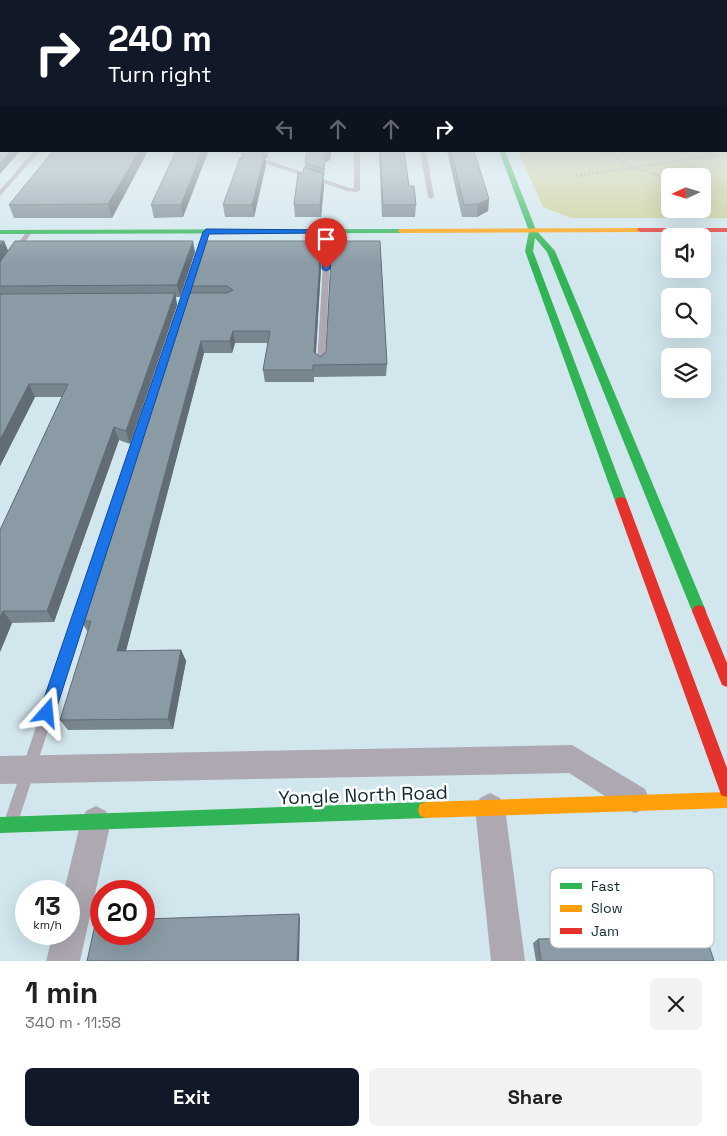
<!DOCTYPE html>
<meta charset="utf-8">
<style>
:root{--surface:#fff;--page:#f2f2f2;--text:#202124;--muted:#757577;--accent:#111827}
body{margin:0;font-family:"Space Grotesk",sans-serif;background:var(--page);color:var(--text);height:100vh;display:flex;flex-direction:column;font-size:19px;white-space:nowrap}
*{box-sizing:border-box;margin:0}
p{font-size:16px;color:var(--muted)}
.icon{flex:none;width:28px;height:28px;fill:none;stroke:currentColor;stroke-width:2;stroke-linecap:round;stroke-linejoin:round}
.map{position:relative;height:961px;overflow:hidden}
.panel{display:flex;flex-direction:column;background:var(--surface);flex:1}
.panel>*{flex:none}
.hud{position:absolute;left:0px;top:0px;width:728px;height:152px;box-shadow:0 5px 20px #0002;background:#111827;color:#fff;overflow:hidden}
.needle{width:32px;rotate:266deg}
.fabs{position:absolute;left:661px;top:168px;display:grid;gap:10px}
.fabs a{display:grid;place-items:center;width:50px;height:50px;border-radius:8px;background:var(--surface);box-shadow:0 5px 20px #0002;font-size:25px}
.speed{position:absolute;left:15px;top:880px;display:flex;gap:10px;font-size:25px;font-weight:700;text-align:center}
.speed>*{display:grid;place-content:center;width:65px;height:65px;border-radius:50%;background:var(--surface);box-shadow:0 5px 20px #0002;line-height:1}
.speed small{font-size:12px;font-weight:400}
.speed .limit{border:8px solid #d22;background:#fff;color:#111}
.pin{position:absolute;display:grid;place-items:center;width:42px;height:42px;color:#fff;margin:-51px -21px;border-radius:50% 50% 50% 0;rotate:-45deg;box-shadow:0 0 5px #0007}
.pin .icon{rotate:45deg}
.me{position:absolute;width:55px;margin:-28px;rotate:18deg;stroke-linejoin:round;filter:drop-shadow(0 0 4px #0008)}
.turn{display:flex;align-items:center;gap:18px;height:105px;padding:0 25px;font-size:22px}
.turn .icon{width:65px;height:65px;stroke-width:2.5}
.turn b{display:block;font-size:35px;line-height:42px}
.lanes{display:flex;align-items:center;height:48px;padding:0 25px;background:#0003;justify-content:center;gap:25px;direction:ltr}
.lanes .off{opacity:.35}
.round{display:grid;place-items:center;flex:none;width:52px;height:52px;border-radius:8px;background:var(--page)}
.summary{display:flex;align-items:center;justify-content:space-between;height:85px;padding:0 25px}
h1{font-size:30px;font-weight:700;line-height:38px}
.button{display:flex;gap:10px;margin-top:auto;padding:10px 25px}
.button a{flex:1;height:58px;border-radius:8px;background:var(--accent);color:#fff;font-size:20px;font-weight:700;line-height:58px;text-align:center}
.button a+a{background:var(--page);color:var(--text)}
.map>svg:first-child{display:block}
</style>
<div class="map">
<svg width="727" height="961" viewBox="0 0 727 961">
<rect width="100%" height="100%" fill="#d2e6ee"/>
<path fill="#cacd93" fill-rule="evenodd" d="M727,131V218H571L543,207L518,151H726ZM670,176H702V209H670Z"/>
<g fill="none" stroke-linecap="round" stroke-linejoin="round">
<path stroke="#a4a6ae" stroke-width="2" stroke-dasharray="2 2" stroke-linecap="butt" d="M607,151L624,164L670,179
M703,151L710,156
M576,176L703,157L727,156"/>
<path fill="#ada8b1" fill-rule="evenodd" d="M1,131V135L0,136V132Z
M34,151H40L0,196V190Z
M224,151L242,152L350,188H354V151H360V190L357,192L347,191L239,154Z
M420,151H426L434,197L431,199L428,197Z
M328,229L331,231L325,364L321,367L317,364L325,231Z
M27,231L32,232L3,275H0V268Z
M189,273L196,275L186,306L185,308H179L178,306Z
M143,422L148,425L20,816L18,821L13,823L8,821L6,816L138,425Z"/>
<path fill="#ada8b1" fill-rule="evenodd" d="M572,745L645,789L649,799L645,809L635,813L625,809L569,773L0,784V756Z
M490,793L500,798L505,808L525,961H491L475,808L480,798Z
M96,806L106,811L111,821L80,961H46L53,934H69V891H64L81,821L86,811Z"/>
<path fill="#30b455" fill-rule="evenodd" d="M499,151H505L536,230L555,251L706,611L704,615L699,617L694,615L692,611L547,252L535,238L533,251L627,501L625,504H617L615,501L525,251L529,231Z
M404,229V233H401L0,234V230Z
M426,802L432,804L434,810L432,816L426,818L0,833V817Z"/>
<path fill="#ff9f0a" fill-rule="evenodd" d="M641,228H644V232L401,233L397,231L401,229Z
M727,792V808L426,818L420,816L418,810L420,804L426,802Z"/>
<path fill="#e5322d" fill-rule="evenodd" d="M638,228H727V232H641L637,230Z
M621,497L625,498L627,501L727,768V797L721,795L719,789L615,501L617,498Z
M699,605L704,607L727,663V687L722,685L692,611L694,607Z"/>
</g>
<path fill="#77858e" d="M53,151H148L112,218H14L9,205Z
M244,151H269L267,158H265L266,165L254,217H225L223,205Z
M307,151H331L330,160L325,162L324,177H323L324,185L321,217H295L294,205L305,168Z
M379,151H404L409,186L416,205L415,217H382Z
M447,151H474L489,199L488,211L477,217H462Z
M208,152L183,217L154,218L151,205Z
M0,241H4L8,251L195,252L180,297H176L177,305L130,444L119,440L54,622L12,623L0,652V530L62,397H35L0,466Z
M321,241L322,252L316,353L320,357L387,364L386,376L314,377V382H265L263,370L268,343H235L232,353H204L126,651L181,650L186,661L173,729L68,730L60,720L88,632L81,621L139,440L138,436L190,293L188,286Z
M538,939L714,961H536L533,943Z"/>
<path fill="#616c74" d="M10,151H20L0,174V163Z
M139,151H148L112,218L108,204Z
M202,151H208V152L183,217L181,205Z
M267,151H269L267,158Z
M331,151L330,160L325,162L324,177V169L325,154Z
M265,153L266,165L254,217L252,205Z
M323,174L324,185L321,217L320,205Z
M489,199L488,211L477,217L478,204Z
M4,241L9,253L0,265V246Z
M193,241L195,252L180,297L177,285Z
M321,241L322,252L315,364L314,352Z
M175,293L177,305L130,444L126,431Z
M233,331L235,343L232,353L230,341Z
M201,341L204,353L123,662L117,651Z
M29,384L35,397L0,466V440Z
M114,427L119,440L54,622L47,611Z
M3,611L12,623L0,652V618Z
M181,650L186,661L173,729L168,719Z
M299,914L300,919L299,961H297Z"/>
<path fill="#8a9ba5" stroke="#616c74" d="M1,138V151H10L0,163V139Z
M53,151H139L108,204L9,205Z
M176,151H202L181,205H151Z
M244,151H258L265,153L252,205H223L240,158H242Z
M307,151H330V152L325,154L324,169L305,163Z
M380,151H404L409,186H414L416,205H383Z
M451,151H474L489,199L478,204L464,205Z
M304,167L323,174L320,205H294L298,173H303Z
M0,241H4L0,246Z
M15,241H193L177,285L0,286V262Z
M203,241H321L314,352L320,357L326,352L332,241H380L387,364L313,365V370H263L270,331H233L230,341H201L117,651L181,650L168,719L60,720L91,621H81L140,437L138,436L186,293H227L233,290L227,286H188Z
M175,293L126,431L114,427L47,611H3L0,618V530L68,384H29L0,440V294Z
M299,914L297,961H87L96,920H101V934H144V919Z
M706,936L714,961H541L538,939Z"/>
<linearGradient id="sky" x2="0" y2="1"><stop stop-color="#6db2dc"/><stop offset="0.49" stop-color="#ebf4f7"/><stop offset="1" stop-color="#ebf4f7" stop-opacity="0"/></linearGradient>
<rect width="727" height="265" fill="url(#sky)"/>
<path fill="#1a73e8" stroke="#114b97" d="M206,229L331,230L330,269L326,271L322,269L325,233L209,234L55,713L52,718L47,721L42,718L39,713L203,232Z"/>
<g text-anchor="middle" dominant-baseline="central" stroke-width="5" stroke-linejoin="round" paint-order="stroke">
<g font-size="19" fill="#0f2830" stroke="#fff">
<text transform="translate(363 795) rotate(-2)">Yongle North Road</text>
</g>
</g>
<rect x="550" y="868" width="164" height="80" rx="8" fill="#fff" stroke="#b7bec1" stroke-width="1"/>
<rect x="560" y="883" width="22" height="6" fill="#30b455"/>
<rect x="560" y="905" width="22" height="7" fill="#ff9f0a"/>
<rect x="560" y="928" width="22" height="6" fill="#e5322d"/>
<g font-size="14" fill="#0f2830">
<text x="591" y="891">Fast</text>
<text x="591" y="913">Slow</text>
<text x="591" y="936">Jam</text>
</g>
</svg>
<div class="fabs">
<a><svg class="needle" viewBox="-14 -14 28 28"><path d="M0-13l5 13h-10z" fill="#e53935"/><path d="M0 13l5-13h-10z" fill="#757577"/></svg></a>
<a><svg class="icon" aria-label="sound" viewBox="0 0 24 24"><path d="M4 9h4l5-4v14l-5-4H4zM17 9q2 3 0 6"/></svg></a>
<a><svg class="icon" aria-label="search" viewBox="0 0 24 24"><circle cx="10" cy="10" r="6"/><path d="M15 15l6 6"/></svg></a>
<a><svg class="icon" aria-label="layers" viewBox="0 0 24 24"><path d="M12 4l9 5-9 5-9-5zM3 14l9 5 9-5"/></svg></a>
</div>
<div class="speed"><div>13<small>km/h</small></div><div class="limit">20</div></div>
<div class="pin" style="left:326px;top:269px;background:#d93025"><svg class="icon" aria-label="arrive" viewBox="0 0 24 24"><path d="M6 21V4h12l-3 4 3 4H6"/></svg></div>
<svg class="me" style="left:47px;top:713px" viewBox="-20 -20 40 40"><path d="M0-17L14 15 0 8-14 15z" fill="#1a73e8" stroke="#fff" stroke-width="4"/></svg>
<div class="hud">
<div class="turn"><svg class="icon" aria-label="right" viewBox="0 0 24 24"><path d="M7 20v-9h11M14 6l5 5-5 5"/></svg><div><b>240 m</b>Turn right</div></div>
<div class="lanes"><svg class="icon off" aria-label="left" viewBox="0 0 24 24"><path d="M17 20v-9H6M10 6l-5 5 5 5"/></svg><svg class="icon off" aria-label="ahead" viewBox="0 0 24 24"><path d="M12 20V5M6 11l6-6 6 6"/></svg><svg class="icon off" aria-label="ahead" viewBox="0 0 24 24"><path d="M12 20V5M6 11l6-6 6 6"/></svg><svg class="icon" aria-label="right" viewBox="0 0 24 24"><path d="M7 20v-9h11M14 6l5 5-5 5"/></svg></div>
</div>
</div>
<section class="panel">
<div class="summary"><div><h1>1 min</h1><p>340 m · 11:58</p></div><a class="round"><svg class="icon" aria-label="close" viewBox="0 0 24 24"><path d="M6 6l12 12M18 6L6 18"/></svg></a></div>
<div class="button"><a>Exit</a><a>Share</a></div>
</section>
